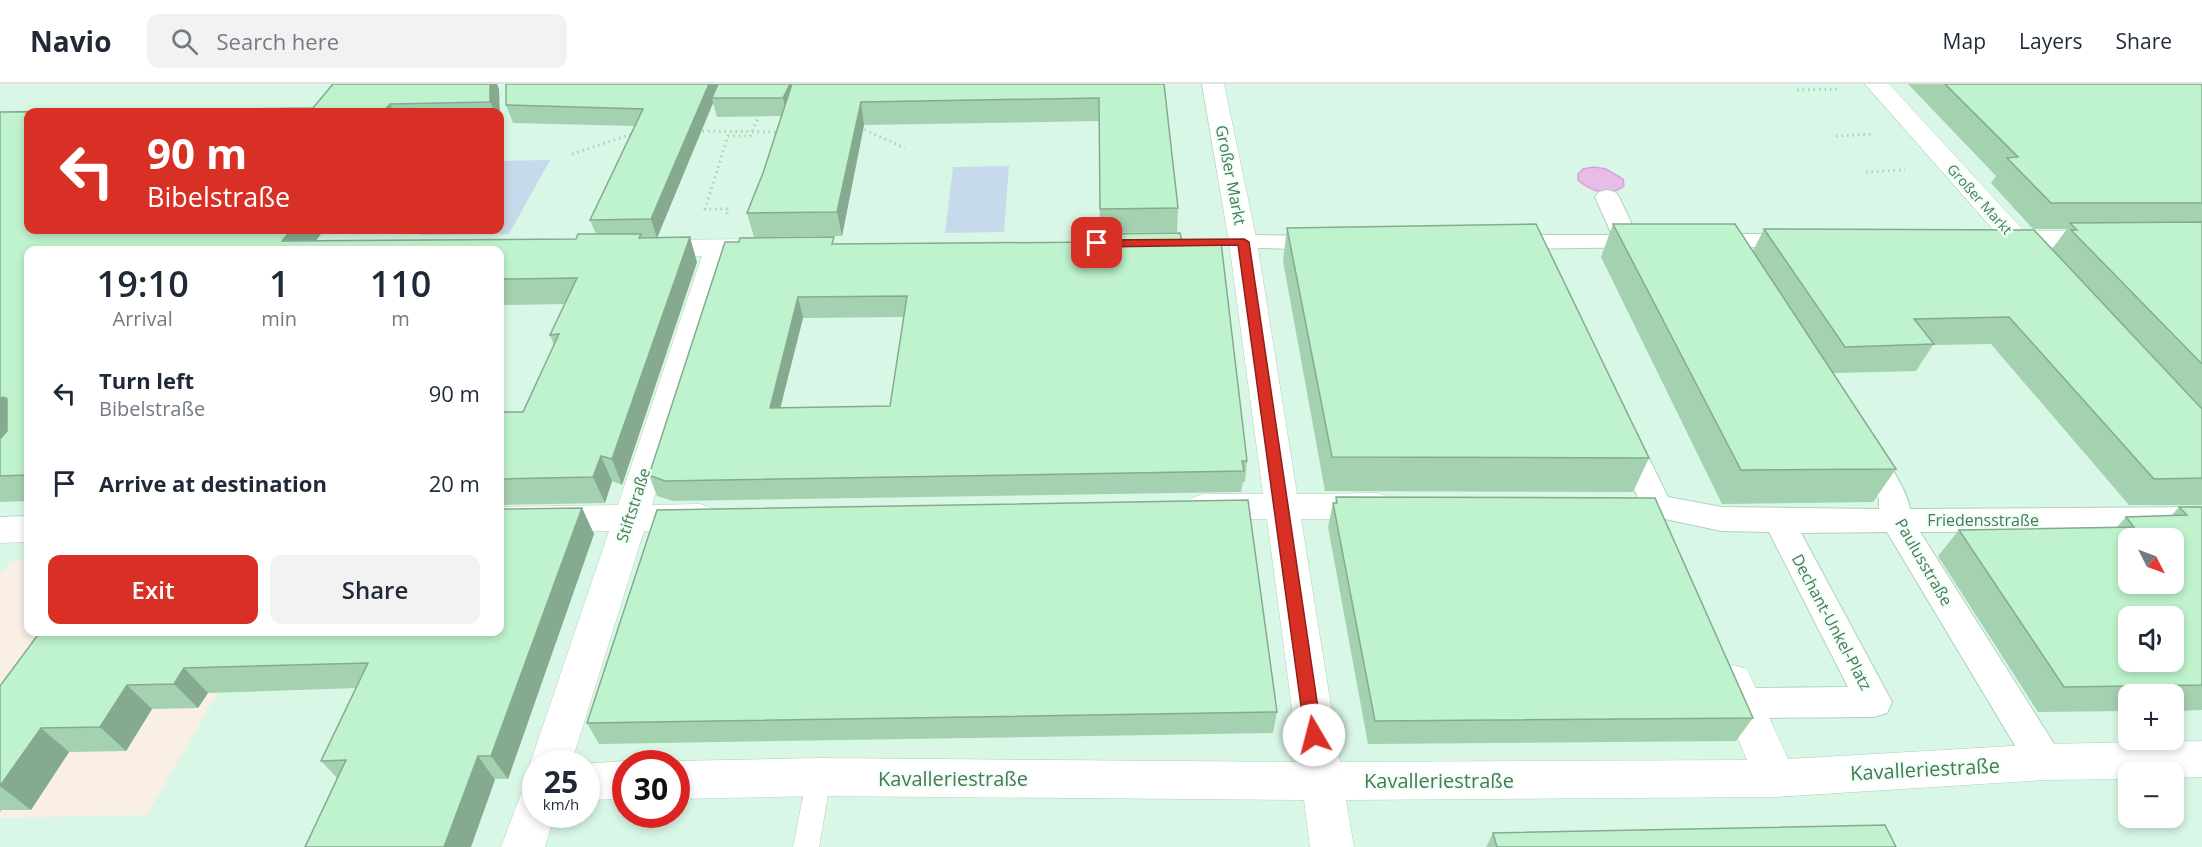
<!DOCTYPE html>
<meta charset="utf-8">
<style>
:root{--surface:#fff;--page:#f2f2f3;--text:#1f2937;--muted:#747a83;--line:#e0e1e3;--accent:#d93025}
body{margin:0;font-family:"Open Sans",sans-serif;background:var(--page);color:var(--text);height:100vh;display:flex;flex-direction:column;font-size:22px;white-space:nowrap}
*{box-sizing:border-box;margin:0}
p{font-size:20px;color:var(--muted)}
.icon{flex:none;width:33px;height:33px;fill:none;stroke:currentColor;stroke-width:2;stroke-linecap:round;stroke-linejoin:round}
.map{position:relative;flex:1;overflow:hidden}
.panel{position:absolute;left:24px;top:162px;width:480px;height:390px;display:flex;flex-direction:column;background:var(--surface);border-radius:12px;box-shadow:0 3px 9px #0003}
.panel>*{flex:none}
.guide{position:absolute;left:24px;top:24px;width:480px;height:126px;border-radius:12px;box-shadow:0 3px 9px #0003;background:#d93025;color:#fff;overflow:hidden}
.needle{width:39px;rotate:132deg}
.controls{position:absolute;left:2118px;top:444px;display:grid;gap:12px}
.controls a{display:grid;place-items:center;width:66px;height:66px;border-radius:12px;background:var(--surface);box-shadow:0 3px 9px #0003;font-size:30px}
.speed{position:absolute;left:522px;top:666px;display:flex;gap:12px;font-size:30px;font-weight:700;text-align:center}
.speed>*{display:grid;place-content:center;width:78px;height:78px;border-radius:50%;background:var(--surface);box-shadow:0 3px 9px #0003;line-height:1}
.speed small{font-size:15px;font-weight:400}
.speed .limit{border:9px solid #d22;background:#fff;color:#111}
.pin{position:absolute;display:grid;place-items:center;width:51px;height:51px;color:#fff;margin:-26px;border-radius:12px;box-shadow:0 3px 9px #0006}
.me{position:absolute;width:66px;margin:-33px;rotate:352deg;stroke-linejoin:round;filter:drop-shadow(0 0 4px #0008)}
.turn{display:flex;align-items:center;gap:21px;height:126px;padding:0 24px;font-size:27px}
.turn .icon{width:78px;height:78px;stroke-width:2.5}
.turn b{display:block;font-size:42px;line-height:51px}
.eta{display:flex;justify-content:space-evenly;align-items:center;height:102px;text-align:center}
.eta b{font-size:36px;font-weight:600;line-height:42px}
.primary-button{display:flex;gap:12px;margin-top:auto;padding:12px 24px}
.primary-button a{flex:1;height:69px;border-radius:12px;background:var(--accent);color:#fff;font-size:24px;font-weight:600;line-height:69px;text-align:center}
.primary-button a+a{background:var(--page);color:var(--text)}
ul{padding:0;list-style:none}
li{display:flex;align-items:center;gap:18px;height:90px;padding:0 24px}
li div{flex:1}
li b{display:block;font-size:22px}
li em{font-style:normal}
header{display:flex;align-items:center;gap:36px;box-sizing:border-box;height:84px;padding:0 30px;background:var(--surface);border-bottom:2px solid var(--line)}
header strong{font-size:28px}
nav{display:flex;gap:33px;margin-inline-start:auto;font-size:21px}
.search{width:420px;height:54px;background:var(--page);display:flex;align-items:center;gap:15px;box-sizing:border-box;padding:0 21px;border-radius:12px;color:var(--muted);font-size:22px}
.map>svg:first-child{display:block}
</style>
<header>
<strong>Navio</strong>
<div class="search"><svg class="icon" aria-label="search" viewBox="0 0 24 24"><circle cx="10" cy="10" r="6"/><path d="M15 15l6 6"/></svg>Search here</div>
<nav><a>Map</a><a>Layers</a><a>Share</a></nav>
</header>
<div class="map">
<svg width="2202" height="763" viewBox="0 0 2202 763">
<rect width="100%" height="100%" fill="#e8fdf2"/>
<path fill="#d9f7e6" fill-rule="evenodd" d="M0,0H2202V763H0ZM28,28H500V146H28ZM28,166H500V548H28ZM2128,454H2174V500H2128ZM2128,532H2174V578H2128ZM2128,610H2174V656H2128ZM536,680H586V730H536ZM626,680H676V730H626ZM2128,688H2174V734H2128Z"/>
<path fill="#f9efe4" d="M11,477H28V548H253L147,731L0,734V491Z"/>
<path fill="#c6daeb" d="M550,76L509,150L419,151L423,146H500V77Z
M1009,82L1004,148L945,149L953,83Z"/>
<path fill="#e7bce6" stroke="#d9a2d7" stroke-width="1.5" d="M1594,83L1606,85L1623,95L1624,102C1610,113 1591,108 1578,96V90L1583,85Z"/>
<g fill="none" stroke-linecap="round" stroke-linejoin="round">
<g stroke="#b0d2bb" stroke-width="1">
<path id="service" d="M819,682L828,685L831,693L819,763H793L807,693L810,685Z"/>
</g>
<g stroke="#b0d2bb" stroke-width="2">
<path id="pedestrian" d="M1607,106L1615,108L1619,113L1637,151L1657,153L1660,158L1657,163L1504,165L1495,163L1492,158L1495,153L1504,151H1612L1595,113L1599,108Z
M1705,150H1798L1807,152L1810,157L1807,162L1798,164L1696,162L1693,157L1696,152Z
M1243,151L1324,152L1333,154L1336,159L1333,164L1324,166L1234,163L1231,158L1234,153Z
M1625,343L1635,346L1668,413L1722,423L1879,425V415L1847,366L1852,359C1858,357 1863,355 1870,358C1882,363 1909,411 1910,425L2202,423V447L1920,448L2058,666L2064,678L2058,690L2045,695L2032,690L1887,448L1801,449L1892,618L1887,629L1874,633L1742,634L1729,630L1724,619L1729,608L1742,604L1848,603L1769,448L1722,447L1646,431L1610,353L1615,346Z"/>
</g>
<g stroke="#b0d2bb" stroke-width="1">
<path id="minor" d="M1202,0H1224L1257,158L1297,410L1378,409L1390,413L1395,422L1390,431L1378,435H1301L1340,678L1747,676L1714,597L1719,585L1733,581L1747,585L1788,675L2045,660L2202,657V693L2174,694V688H2128V695L2045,696L1776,713L1346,716L1354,763H1310L1304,716L819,712L676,715V680H670L676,677L819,674L1299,678L1267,435L1204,436L1192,432L1187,423L1192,414L1204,410H1263L1229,158Z
M1865,0H1889L2024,147H2105L2115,149L2118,155L2115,161L2105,163H2039L2052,179L2048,185L2038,187L2028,185Z
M768,155L778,157L782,163L778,169L730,171L652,421L700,420L712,424L717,433L712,442L700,446L644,447L571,680H536V693L530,680L609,447L500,449V423L618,421L702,172L638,170L634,164L638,158L648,156Z
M28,432V458L0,459V433Z
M626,677L632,680H626V715L586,716V680H583Z
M536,705V730H555L545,763H501L521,710Z"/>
</g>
<path stroke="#a2d8b0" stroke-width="3" stroke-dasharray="1.5 4" stroke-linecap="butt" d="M1797,6L1840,5
M697,47L779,48
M859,47L865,46L905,64
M1836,52L1874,50
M572,70L635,49
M1866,88L1905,86
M727,130L728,125H705L728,52H750L759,32"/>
<use href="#service" fill="#fff" fill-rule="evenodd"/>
<use href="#pedestrian" fill="#fff" fill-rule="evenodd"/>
<use href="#minor" fill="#fff" fill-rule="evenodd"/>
</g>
<path fill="#a4d1b0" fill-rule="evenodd" d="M1164,0L1178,124L1177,148L1100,149L1099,37L864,41L842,152L754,153L747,129L763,89L781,32L717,33L713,19L657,154L697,178L622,401L612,397L605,419L500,421V328H523L554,261L550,251L565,220L500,221V166H28V417L0,418V28L313,24L499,5L500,42V28H28V146H324L316,156L576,155L596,150L590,136L634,42L513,39L506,21Z
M1908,0H2202V421H2129L1991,260L1933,261L1916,287L1833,289L1896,385L1873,418L1722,420L1601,173L1613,140L1753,167L1764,145L2052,165L2067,145H2033L1991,99L1996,92Z
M1287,144L1649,374L1633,408L1325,407L1283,177Z
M739,158L835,160L1182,158L1247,377L1245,398H1243L1241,408L673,417L657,412L649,391ZM904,233L890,322L780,324L803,234Z
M1336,413L1753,634L1736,657L1368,660L1328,443L1333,419H1335Z
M2179,423H2202V626L2174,627V610H2128V627L2038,628L1938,472L1959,446L2117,443L2126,433L2171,432Z
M582,424L594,450L508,695L337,694L321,677L356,604L208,609L198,624L152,625L126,667L69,668L31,726H2L0,728V602Z
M1277,628L1273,649L599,660L587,639Z
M1493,749L1896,763H1486Z"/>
<path fill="#86aa90" d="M490,0H497L499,5L500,42V28H495L490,18Z
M709,0H719L712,14L713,19L657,154L651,135Z
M790,0H802L787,32L783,14Z
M861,18L864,41L842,152L837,128Z
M390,20L394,28H383Z
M291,146H324L309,166L282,157Z
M690,153L697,178L622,401L612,375Z
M798,213L803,234L775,345L770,324Z
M4,313L27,339L0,360V314Z
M601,372L612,397L605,419L593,393Z
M582,424L594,450L508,695L491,672Z
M184,584L208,609L198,624L174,600Z
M127,601L152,625L126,667L100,643Z
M41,644L69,668L31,726L0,702Z
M478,672L495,696L471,763H444Z"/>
<path fill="#bff3cd" stroke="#86aa90" stroke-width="1.5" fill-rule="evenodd" d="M333,0H490V18L390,20L383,28H28V146H291L282,157L576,155L578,150H641L639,154L690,153L612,375L601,372L593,393L500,395V328H523L559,250L550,251L577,194L500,195V166H28V391L0,392V355L7,347V315L4,313L0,314V28L313,24Z
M506,0H709L651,135L590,136L643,25L506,21Z
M718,0H790L783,14H712Z
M792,0H1164L1178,124L1100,125L1099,14L861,18L837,128L747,129L763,89Z
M1945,0H2202V119H2051L2007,74L2018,73Z
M2202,138V280L2071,146H2077L2070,139Z
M1536,140L1649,374L1332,373L1287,144Z
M1613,140H1735L1896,385L1741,386Z
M1764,145L2034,146L2202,325V394L2154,395L2009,233L1914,235L1934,260L1845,263Z
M1180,149L1182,158H1221L1247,377H1242L1244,387L665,397L649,391L725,158H739L740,154L834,153L832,160L1101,158L1100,150ZM907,212L890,322L770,324L798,213Z
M1336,413L1655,414L1753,634L1375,637L1333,419H1337Z
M1248,416L1277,628L587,639L657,426Z
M2179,423H2202V601L2064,603L1959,446L2134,443L2126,433L2187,431ZM2128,454H2174V500H2128ZM2128,532H2174V578H2128Z
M582,424L491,672H478L444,763H305L346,676L321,677L368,579L184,584L174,600L127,601L100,643L41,644L0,702V602L40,548H500V425Z
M1885,741L1896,763H1497L1493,749Z"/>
<path fill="#d93025" stroke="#8d1f18" stroke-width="1.5" d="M1244,155L1249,158L1322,651L1319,656L1314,658L1308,656L1305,651L1238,161L1097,163L1091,159L1097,156Z"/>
<g text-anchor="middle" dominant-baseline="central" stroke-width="4.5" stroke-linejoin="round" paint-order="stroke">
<g font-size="14" fill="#4b7855" stroke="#effff7">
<text transform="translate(1980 115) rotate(48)">Großer Markt</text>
</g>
<g font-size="16" fill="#4b7855" stroke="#effff7">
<text transform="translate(1231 91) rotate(79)">Großer Markt</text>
<text transform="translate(633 421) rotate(-72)">Stiftstraße</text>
<text x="1983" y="436">Friedensstraße</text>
<text transform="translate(1924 478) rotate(60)">Paulusstraße</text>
<text transform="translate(1832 538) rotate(62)">Dechant-Unkel-Platz</text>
</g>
<g font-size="20" fill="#4b7855" stroke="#effff7">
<text transform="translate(1925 685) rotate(-3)">Kavalleriestraße</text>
<text x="953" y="694">Kavalleriestraße</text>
<text x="1439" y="696">Kavalleriestraße</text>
</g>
</g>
</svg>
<div class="controls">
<a><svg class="needle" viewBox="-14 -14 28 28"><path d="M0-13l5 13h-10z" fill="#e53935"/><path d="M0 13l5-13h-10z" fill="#747a83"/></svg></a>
<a><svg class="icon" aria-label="sound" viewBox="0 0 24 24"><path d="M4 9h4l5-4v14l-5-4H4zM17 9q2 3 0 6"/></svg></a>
<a>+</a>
<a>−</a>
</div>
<div class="speed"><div>25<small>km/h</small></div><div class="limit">30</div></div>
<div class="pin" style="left:1097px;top:159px;background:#d93025"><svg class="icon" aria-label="arrive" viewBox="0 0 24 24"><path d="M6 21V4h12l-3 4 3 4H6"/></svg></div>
<svg class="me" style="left:1314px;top:651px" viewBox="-20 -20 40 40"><circle r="19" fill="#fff"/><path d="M0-13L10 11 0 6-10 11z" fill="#d93025"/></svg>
<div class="guide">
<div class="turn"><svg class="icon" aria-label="left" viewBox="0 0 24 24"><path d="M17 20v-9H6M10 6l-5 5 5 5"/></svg><div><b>90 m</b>Bibelstraße</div></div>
</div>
<section class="panel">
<div class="eta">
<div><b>19:10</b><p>Arrival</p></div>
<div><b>1</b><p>min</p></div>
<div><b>110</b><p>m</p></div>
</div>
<ul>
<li><svg class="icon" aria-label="left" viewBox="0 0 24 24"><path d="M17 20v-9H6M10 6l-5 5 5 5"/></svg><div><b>Turn left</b><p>Bibelstraße</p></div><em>90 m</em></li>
<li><svg class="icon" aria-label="arrive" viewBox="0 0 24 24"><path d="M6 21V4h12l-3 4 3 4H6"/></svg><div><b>Arrive at destination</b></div><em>20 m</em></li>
</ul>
<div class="primary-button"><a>Exit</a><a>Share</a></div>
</section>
</div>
